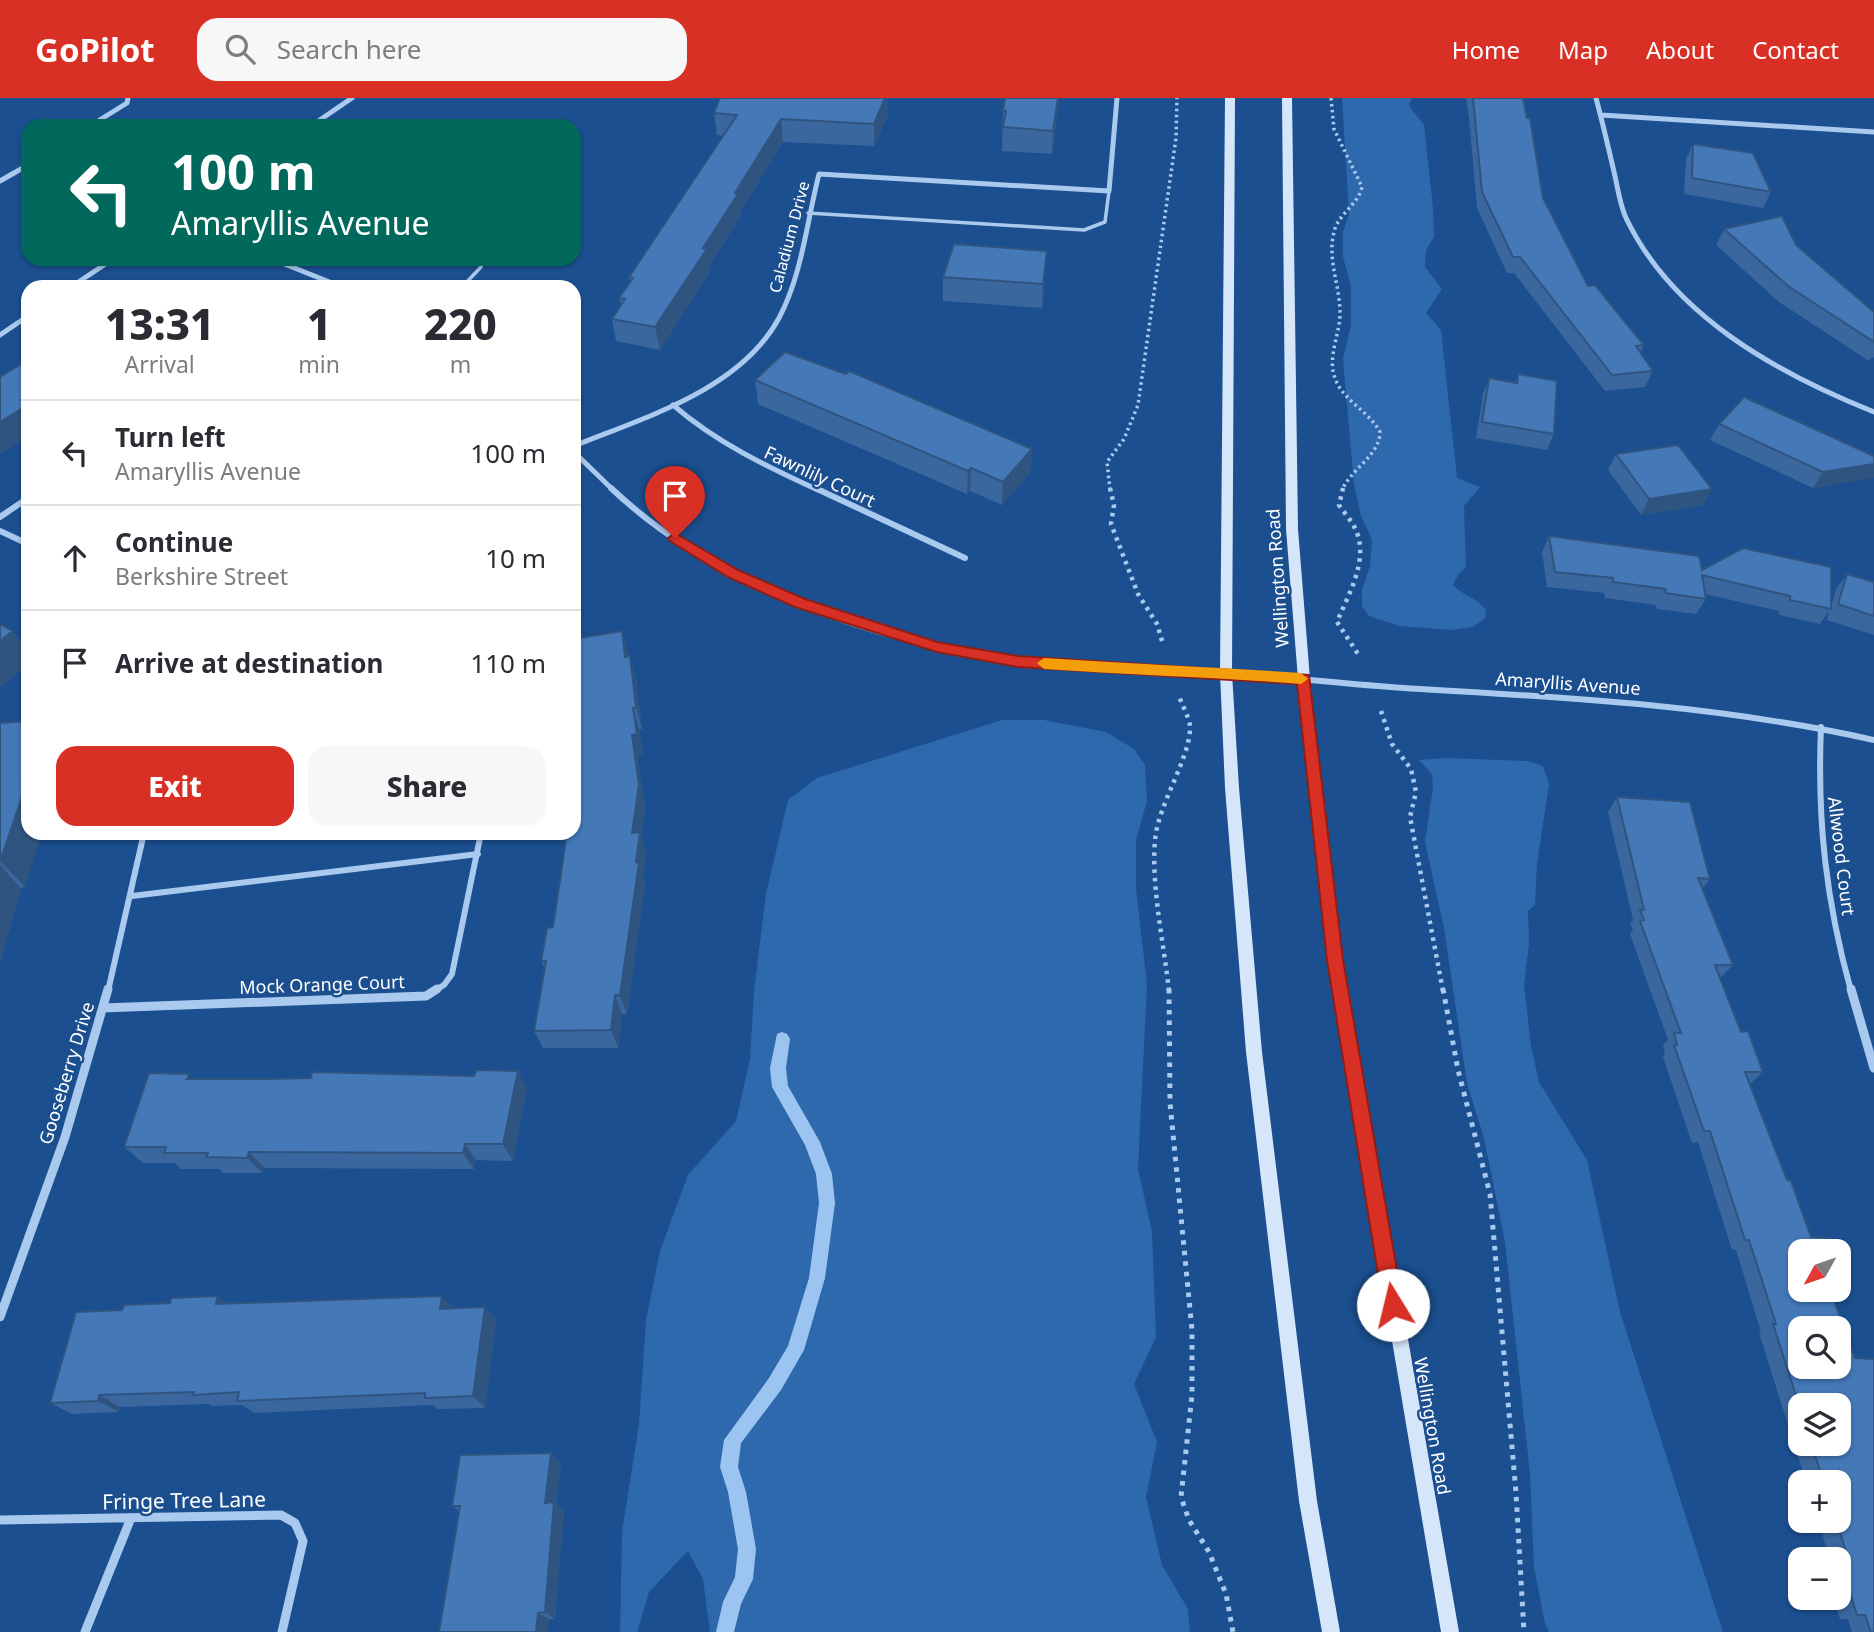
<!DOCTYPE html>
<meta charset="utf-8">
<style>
:root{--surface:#fff;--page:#f7f7f7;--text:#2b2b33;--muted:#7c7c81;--line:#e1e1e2;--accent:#d93025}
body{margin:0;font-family:"Noto Sans",sans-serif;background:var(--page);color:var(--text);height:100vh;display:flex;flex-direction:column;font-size:26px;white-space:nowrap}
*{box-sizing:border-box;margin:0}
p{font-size:23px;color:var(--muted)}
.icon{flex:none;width:38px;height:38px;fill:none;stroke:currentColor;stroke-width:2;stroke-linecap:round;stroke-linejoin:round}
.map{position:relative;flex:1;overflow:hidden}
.drawer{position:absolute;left:21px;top:182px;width:560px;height:560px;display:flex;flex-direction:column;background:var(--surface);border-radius:21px;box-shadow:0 2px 5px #0004}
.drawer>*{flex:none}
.guide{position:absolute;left:21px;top:21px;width:560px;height:147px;border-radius:21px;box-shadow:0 2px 5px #0004;background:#00695c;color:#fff;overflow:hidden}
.needle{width:46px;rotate:230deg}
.controls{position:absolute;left:1788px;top:1141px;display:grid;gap:14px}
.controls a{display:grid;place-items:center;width:63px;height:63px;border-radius:14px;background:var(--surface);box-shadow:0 2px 5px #0004;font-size:35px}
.pin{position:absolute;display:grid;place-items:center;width:60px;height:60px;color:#fff;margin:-72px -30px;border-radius:50% 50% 50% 0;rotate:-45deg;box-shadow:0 0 7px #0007}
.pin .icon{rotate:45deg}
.me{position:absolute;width:77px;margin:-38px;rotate:351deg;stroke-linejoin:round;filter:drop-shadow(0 0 5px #0008)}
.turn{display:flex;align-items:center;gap:24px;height:147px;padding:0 35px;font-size:32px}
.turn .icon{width:91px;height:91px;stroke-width:2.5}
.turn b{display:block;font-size:49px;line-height:60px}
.eta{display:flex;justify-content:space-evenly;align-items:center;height:119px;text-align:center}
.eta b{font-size:42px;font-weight:800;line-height:49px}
.button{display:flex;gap:14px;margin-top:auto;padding:14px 35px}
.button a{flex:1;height:80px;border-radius:21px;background:var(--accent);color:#fff;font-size:28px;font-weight:800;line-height:80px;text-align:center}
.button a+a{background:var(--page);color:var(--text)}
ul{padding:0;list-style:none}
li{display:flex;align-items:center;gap:21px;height:105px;padding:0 35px;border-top:2px solid var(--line)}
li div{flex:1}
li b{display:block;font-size:26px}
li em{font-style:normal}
header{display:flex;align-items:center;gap:42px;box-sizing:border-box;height:98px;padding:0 35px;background:var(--accent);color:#fff}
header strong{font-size:33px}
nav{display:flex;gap:38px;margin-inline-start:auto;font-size:24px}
.search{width:490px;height:63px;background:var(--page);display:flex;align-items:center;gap:18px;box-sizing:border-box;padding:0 24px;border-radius:21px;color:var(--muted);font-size:26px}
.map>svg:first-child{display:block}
</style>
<header>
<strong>GoPilot</strong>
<div class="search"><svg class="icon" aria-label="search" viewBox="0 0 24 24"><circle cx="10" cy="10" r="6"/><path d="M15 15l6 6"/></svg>Search here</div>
<nav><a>Home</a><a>Map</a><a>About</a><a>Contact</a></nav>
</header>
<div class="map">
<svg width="1874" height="1534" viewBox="0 0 1874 1534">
<rect width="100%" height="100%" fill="#1b4f8f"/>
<path fill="#2e69ad" d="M1342,0H1412L1409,8L1424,27L1433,110L1434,139L1426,152L1425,169L1442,191L1426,215L1441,232L1457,380L1480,389L1464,408L1466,469L1458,477L1453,487C1463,498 1478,500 1486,512L1485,520L1473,529L1451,532L1399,528L1369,518L1362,508V492L1370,468L1372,442L1361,418L1354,387L1343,261L1351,226V188L1343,159V134L1349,116Z
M1002,622H1044L1106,634L1134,651L1145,667L1147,703L1136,742V790L1147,887L1138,1071L1152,1134L1156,1239L1134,1286L1157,1344L1146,1399L1162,1467L1188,1511L1190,1534H710L703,1481L688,1453L649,1494L637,1534H620L622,1434L639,1326L646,1222L660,1153L688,1077L736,1023L750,961L754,894L766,796L788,702L817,680Z
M1446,660L1528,663L1543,668L1549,686L1537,765L1535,807L1528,813L1529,846L1524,887L1531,948L1539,984L1587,1062L1620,1214L1723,1534H1549L1545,1526L1534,1469L1530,1376L1505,1144L1484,1040L1467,985L1444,830L1425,744L1433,689L1432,676L1419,662Z"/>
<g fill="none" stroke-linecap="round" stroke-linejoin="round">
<path fill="#9cc4f0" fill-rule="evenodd" d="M782,934L787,936L790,941L786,970L788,988L820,1044L832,1076L835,1105L825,1180L804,1252L781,1292L741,1345L738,1369L746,1394L756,1451L753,1481L741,1506L734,1534H716L723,1504L735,1479L738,1451L728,1394L720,1369L724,1342L769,1280L788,1248L809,1180L819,1105L816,1076L805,1047L772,989L770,970L777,936Z"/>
<path stroke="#a9c9ee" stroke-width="3.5" stroke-dasharray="2.5 3.5" stroke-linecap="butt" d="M1331,0L1334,31L1362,89C1358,107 1338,116 1334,134C1327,161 1340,188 1340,215C1340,236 1327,260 1335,280C1342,302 1369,313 1380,334C1380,357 1351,371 1342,392
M1110,392L1107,364L1124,341L1138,307L1176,40L1177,0"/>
<path stroke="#a9c9ee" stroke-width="4.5" stroke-dasharray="3.5 5" stroke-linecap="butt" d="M1110,390L1114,407L1111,426L1138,496L1157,526L1163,546
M1343,390L1339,407C1345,416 1353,424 1357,435C1368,464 1348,497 1337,524L1360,559
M1381,613L1392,646L1411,671L1416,694L1410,719L1443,893
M1169,893C1164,846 1151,789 1155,742C1158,706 1191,659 1190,628C1189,619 1182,607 1179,598"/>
<path stroke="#a9c9ee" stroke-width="5" stroke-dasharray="4.5 6" stroke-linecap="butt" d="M1169,891L1170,1005L1192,1232V1297L1181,1399L1189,1422L1209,1454L1226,1496L1233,1534
M1443,891L1458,972L1490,1096L1516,1395L1524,1534"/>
<path stroke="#a9c9ee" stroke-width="3.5" d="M808,115L1084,132L1105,124L1109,93
M462,189L481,169L484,161"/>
<path stroke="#a9c9ee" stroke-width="5" d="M1596,0C1603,26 1609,52 1615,78C1618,92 1620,107 1626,120C1673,218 1777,275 1874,314
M1601,17L1874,34
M90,28L127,5L128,0
M311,28L352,0
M0,83L28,67
M272,161L342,189
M71,189L113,161
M0,237L28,218
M673,307C717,345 766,368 818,392
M574,348C645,319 740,292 779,220C802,177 807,123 819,76L1109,93L1117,0
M574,354L613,392"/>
<path stroke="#a9c9ee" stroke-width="6" d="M611,390C715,489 877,544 1017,563C1086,573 1157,570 1227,575C1286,579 1345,586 1404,590C1562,599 1719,607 1874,642
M815,390L965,460
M0,419L28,400
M0,433L28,446
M1821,629C1817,723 1826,803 1851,893
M132,798L478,756
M108,893L144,735
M434,893L444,887L452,876L481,735"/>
<path stroke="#a9c9ee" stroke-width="9" d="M1851,891L1874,970
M103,910L426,898L437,891
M0,1219L65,1039L108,891
M0,1422L281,1417L295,1425L303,1443L282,1534
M85,1534L131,1420"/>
<path fill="#d6e6fa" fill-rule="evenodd" d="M1225,0H1235L1232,575L1239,690L1262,954L1317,1403L1340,1534H1322L1299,1403L1246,954L1225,690L1220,575Z
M1282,0H1292L1298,431L1310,581L1342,862L1459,1534H1441L1328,862L1298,581L1286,431Z"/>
</g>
<path fill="#3a679d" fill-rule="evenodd" d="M720,0H888V16L874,48L783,44L740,114V119L709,168L710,173L660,252L616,243L612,221L621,207L619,200L630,185L629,179L723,38L717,37L714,15Z
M1059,0L1052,56L1002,53L1003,13Z
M1466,0H1523L1543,100L1588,188L1644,247L1640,255L1653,273L1645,289L1605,293L1514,175H1507L1477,110L1469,20Z
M1693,46L1771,94L1763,110L1684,96L1686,61Z
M1724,131L1796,147L1874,214V260L1872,259L1869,263L1779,204L1716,147Z
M1045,177L1042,210L943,203V179Z
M1518,276L1554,336L1547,352L1476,340L1483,296L1489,280L1515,284Z
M755,282L1031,374L1002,407L970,393L967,396L758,306Z
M1719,326L1874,358L1813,390L1710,342Z
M1616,356L1703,407L1641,417L1608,372Z
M1549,438L1702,472L1831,509L1836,491L1847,476L1874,484V537L1827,522L1829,513L1820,526L1779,517V513L1705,496L1706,501L1696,516L1657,511L1656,507L1605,500L1604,495L1547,489L1542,454Z
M628,555L636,580L642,631H639L643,657L637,659L645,708L641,738L646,755L643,778L645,785L627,916H622L618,950H543L534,933L545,871L541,863L553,829L566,746L562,735Z
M0,625L25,789L21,790L0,865Z
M1617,699L1710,781L1702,791L1733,867L1720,880L1741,934L1763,974L1750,986L1801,1192H1839V1164L1848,1188L1832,1198L1874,1534H1852L1848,1521H1840L1833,1500H1839V1461H1830L1818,1423H1839V1384H1806L1759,1235L1761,1234L1736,1152H1732L1698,1044L1692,1045L1663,959L1665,956L1663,947L1668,942L1630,836L1633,832L1630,825L1633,822L1608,714ZM1801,1307L1839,1346H1801Z
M195,981L527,990L513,1063L476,1062L474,1071L265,1070L263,1075H223L220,1071H181L175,1065H143L124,1049Z
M170,1205L453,1210L485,1209L496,1222L485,1310L438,1311L433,1307L254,1315L242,1307L212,1308L209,1306L120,1309L119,1314L72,1316L50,1305L122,1212Z
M551,1355L561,1365L556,1406L564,1413L555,1521H549L547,1534L459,1413L452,1408Z"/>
<path fill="#305480" d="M885,0H888V16L874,48V26Z
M1058,0H1059L1052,56L1053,33Z
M781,21L783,44L740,114V119L709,168L710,173L660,252L655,229L735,95Z
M1047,153L1045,177L1042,210L1043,186Z
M28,307V339L0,356V324Z
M1032,351L1031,374L1002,407L1003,384Z
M1874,366V380L1813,390L1823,374Z
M971,370L970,393L967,396L968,373Z
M1712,391L1703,407L1641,417L1649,401Z
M13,533L28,553V566L0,590V543Z
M622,533L628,555L631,581L625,559Z
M630,558L636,580L642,631L636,609Z
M633,610L639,631L643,657L637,659L645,708L641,738L646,755L643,778L645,785L627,916L620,898L636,764L632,735V637Z
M28,663V735H42L25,789L1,764Z
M0,767L21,790L0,865Z
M615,897L622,916L618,950L611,932Z
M518,973L527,990L513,1063L503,1046Z
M465,1046L476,1062L474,1071L463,1055Z
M249,1054L265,1070L263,1075L247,1060Z
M218,1198L235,1212L216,1206Z
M442,1198L454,1211H440Z
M485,1209L496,1222L485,1310L473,1298Z
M99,1297L120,1309L119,1314L98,1303Z
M551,1355L561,1365L556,1406L564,1413L555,1521L545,1514V1405Z
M538,1515L549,1521L547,1534H536Z"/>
<path fill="#4478b7" stroke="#305480" stroke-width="2" fill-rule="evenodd" d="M720,0H885L874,26L781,21L735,95L738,96L703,150L707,151L655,229L612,221L625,201L619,200L633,180L629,179L737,17L714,15Z
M1005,0H1058L1053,33L1003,29L1006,13H1003Z
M1473,0H1523L1527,20H1530L1543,100L1588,188L1595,187L1644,247L1636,248L1653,273L1612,277L1520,159H1513L1482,94Z
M1693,46L1753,55L1771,94L1692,80Z
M1782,118L1796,147L1874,214V244L1788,188L1724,131Z
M954,146L1047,153L1043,186L943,179Z
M785,254L846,276L849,273L1032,351L1003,384L971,370L968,373L755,282Z
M28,262V307L0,324V279Z
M1518,276L1557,283L1554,336L1482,324L1489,280L1517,285Z
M1744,299L1874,358V366L1823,374L1719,326Z
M1678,347L1712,391L1649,401L1616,356Z
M1549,438L1699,458L1702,472L1743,450L1831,469V511L1790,502V498L1702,477L1706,501L1666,495L1665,491L1613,484V480L1555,474Z
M1847,476L1874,484V518L1838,506Z
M0,526L13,533L0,543Z
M622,533L625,559L630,558L636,609L633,610L637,636L632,637L639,687L632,735L640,734L636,764L639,765L620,898L615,897L611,932L534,933L546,863H541L547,830L553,829L567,735H562H574V541Z
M28,623V663L22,685L27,684L0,764V625Z
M1617,699L1690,704L1710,781L1698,780L1733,867H1715L1741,934L1748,933L1763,974H1745L1787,1082L1791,1083L1811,1139L1831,1140L1835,1153H1801V1192H1830L1855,1260L1874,1261V1534H1871L1865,1517H1857L1839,1459H1848L1836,1423H1839V1384H1824L1811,1346H1839V1307H1801V1313L1773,1226H1776L1749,1142H1745L1710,1033H1704L1674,947H1677L1674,935H1681L1640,823L1644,822L1640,812H1644ZM1801,1230H1839V1269H1801Z
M476,972L518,973L503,1046H465L463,1055L249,1054L247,1060L206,1059L208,1055H164L166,1049H124L149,975L190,976L187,981H269L311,980L312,974L474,978Z
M1839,1164L1848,1188H1839Z
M218,1198L216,1206L442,1198L440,1211L485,1209L473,1298L425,1300V1295L237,1303L239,1294L193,1297L194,1294L99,1297L98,1303L50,1305L76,1214L122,1212L124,1207L170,1205L171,1200Z
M551,1355L545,1405L554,1404L545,1514L538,1515L536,1534H439L460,1408H452L460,1357Z"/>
<path fill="#d93025" stroke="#8d1f18" stroke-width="2" d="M675,435L738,472L805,501L937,544L1018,558L1309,577L1343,862L1403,1207L1400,1214L1393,1217L1386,1214L1383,1207L1327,862L1297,586L1018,569L937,554L795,509L728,479L670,443L668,440Z"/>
<path fill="#f59e0b" d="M1044,560C1130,566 1215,569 1301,575L1308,581L1301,586C1215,579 1130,577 1044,571L1037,565Z"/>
<g text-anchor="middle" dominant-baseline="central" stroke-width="5" stroke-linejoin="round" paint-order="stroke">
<g font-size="16" fill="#fff" stroke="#1b4f8f">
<text transform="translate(789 139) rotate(-75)">Caladium Drive</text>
</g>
<g font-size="18" fill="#fff" stroke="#1b4f8f">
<text transform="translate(820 378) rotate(25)">Fawnlily Court</text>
<text transform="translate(1277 480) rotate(-94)">Wellington Road</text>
<text transform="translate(1568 585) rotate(4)">Amaryllis Avenue</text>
<text transform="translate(1842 758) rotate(83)">Allwood Court</text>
<text transform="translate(322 886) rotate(-2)">Mock Orange Court</text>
<text transform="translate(66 975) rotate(-73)">Gooseberry Drive</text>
<text transform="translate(1433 1328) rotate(80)">Wellington Road</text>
</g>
<g font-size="21" fill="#fff" stroke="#1b4f8f">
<text transform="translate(184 1402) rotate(-1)">Fringe Tree Lane</text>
</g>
</g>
</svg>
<div class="controls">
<a><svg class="needle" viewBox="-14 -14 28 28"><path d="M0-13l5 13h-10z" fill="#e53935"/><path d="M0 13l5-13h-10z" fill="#7c7c81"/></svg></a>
<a><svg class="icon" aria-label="search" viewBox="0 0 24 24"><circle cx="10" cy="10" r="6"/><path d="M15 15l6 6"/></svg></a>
<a><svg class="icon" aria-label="layers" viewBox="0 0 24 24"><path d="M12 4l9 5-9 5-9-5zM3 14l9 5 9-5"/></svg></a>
<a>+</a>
<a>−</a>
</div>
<div class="pin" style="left:675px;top:440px;background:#d93025"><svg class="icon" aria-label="arrive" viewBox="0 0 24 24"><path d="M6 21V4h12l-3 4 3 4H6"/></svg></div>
<svg class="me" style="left:1393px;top:1207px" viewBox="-20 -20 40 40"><circle r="19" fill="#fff"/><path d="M0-13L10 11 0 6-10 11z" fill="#d93025"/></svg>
<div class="guide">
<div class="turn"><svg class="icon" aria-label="left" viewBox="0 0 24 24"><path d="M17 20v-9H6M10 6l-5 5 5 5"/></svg><div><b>100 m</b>Amaryllis Avenue</div></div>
</div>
<section class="drawer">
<div class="eta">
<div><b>13:31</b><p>Arrival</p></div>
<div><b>1</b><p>min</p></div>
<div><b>220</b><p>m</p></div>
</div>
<ul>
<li><svg class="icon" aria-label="left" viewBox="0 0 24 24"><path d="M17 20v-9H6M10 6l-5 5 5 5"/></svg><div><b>Turn left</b><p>Amaryllis Avenue</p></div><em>100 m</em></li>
<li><svg class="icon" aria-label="ahead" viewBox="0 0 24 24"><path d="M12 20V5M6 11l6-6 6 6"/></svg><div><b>Continue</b><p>Berkshire Street</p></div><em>10 m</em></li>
<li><svg class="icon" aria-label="arrive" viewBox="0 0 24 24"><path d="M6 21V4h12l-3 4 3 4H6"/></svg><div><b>Arrive at destination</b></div><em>110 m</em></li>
</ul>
<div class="button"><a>Exit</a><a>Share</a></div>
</section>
</div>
